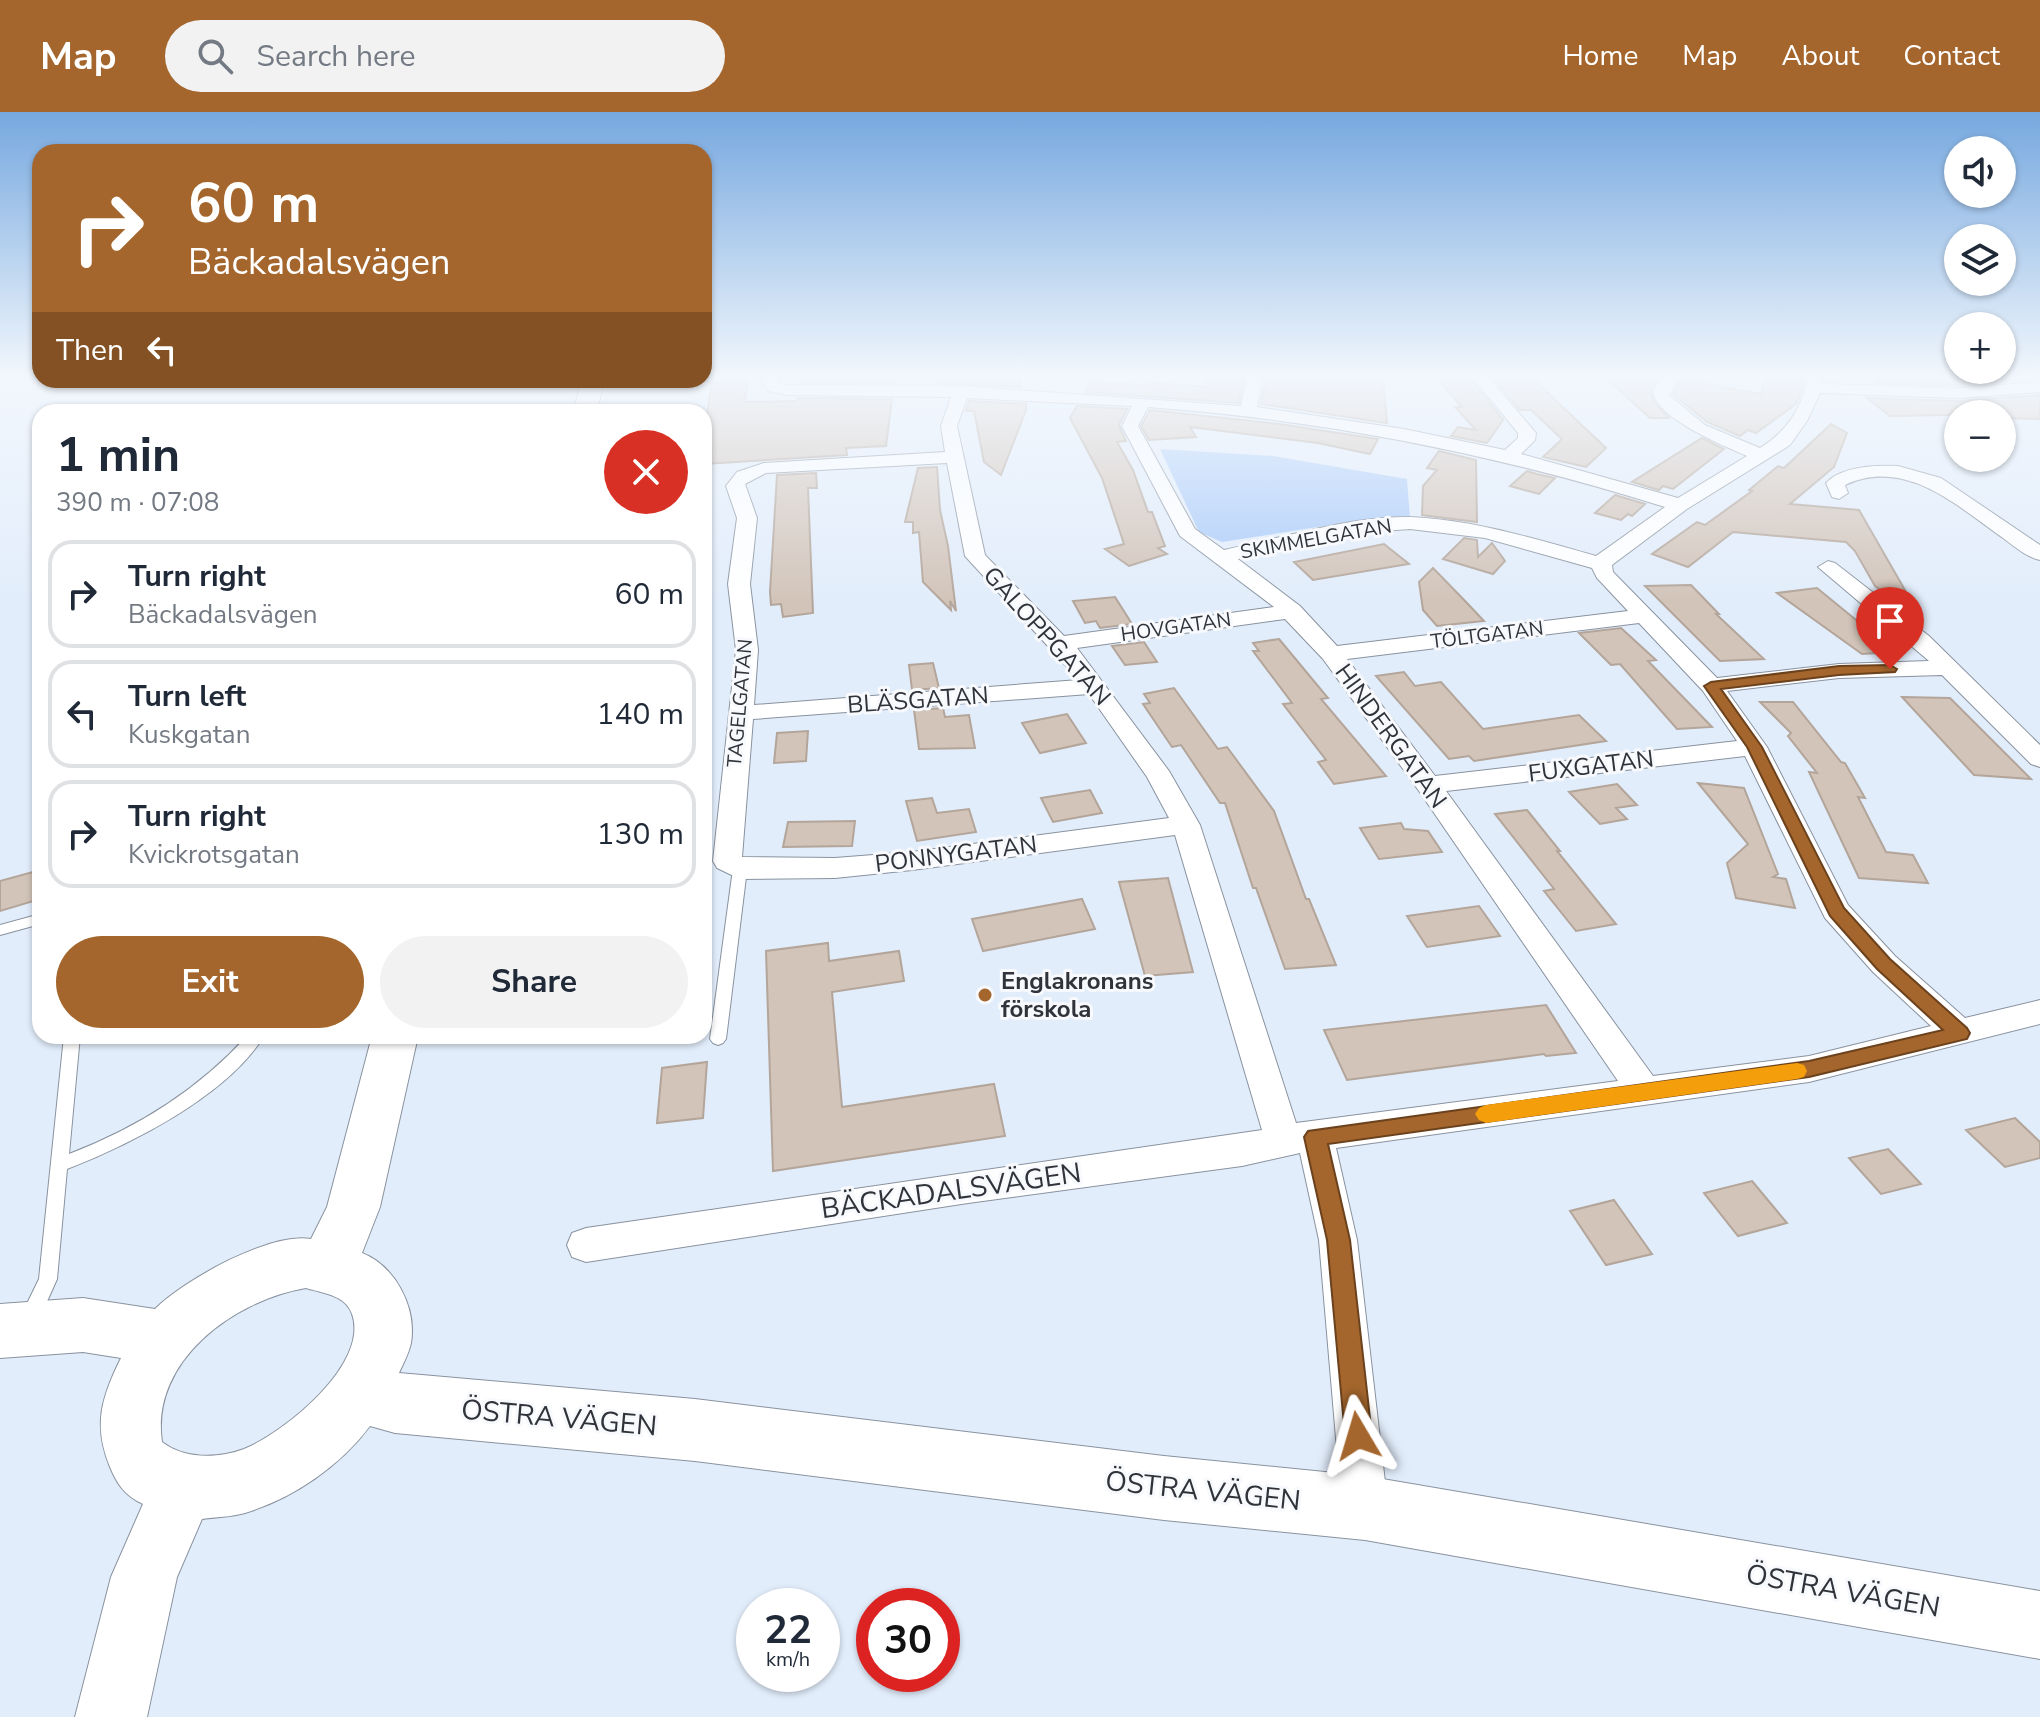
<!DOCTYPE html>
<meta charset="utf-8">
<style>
:root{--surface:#fff;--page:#f2f2f3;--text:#1f2937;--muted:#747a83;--line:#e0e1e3;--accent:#a4662c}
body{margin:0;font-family:"Nunito Sans",sans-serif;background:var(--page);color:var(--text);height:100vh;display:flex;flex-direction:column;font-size:30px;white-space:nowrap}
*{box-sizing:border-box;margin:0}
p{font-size:26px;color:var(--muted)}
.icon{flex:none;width:44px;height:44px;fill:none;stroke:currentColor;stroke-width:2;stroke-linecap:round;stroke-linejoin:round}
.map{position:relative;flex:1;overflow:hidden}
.drawer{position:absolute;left:32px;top:292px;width:680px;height:640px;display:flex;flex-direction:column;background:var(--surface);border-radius:24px;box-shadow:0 2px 6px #0004}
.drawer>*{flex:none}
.top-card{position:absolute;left:32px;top:32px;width:680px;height:244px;border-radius:24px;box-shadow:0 2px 6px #0004;background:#a4662c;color:#fff;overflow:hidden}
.fabs{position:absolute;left:1944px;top:24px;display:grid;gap:16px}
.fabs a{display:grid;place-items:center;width:72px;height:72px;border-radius:50%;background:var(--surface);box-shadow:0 2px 6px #0004;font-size:40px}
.speed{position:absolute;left:736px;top:1476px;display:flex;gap:16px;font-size:40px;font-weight:700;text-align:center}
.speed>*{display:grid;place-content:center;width:104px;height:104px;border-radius:50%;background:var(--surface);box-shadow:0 2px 6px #0004;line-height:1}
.speed small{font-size:20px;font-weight:400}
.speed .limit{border:12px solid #d22;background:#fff;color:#111}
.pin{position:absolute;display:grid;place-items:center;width:68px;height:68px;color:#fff;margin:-82px -34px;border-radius:50% 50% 50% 0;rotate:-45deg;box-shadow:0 0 8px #0007}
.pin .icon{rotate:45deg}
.me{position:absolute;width:88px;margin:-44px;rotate:353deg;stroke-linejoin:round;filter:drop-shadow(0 0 6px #0008)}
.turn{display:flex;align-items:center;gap:28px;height:168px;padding:0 24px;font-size:36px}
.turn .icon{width:104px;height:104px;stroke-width:2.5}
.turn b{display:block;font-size:56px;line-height:68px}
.then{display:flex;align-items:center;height:76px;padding:0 24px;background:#0003;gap:16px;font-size:30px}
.round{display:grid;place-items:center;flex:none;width:84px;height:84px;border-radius:42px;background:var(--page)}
.summary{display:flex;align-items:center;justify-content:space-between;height:136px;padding:0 24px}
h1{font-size:48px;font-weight:700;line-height:60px}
.action{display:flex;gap:16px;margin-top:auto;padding:16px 24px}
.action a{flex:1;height:92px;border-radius:48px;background:var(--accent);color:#fff;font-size:32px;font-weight:700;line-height:92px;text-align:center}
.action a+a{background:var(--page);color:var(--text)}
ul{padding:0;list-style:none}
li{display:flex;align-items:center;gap:24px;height:108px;margin:0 16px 12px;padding:0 8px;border:4px solid var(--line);border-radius:24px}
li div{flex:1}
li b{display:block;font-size:30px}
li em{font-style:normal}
header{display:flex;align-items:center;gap:48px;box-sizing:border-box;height:112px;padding:0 40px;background:var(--accent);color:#fff}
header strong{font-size:38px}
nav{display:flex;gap:44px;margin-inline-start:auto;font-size:28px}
.search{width:560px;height:72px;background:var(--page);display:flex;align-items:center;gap:20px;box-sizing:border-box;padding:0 28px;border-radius:44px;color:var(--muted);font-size:30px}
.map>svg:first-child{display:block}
</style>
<header>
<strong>Map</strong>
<div class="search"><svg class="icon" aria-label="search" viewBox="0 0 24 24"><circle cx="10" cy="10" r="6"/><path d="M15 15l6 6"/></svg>Search here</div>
<nav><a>Home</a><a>Map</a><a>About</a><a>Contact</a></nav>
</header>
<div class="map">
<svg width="2040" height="1605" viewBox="0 0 2040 1605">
<rect width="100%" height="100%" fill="#e2edfb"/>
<path fill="#aacbf9" d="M1160,337L1273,344L1407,367L1410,406L1362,408L1222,430L1199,420Z"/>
<path fill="#d2c4b9" stroke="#b3a59a" stroke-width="2" d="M803,265H895L894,271L802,270Z
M939,265H1019L1021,275L938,271Z
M1207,265H1244L1239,291L1085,280L1091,270L1146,273L1148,270L1206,275Z
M1266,265H1383L1387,311L1261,292Z
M1436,265H1469L1503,308L1487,331L1451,324L1458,315L1476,318L1455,295H1462Z
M1492,265H1531L1606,336L1586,355L1543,345L1562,327L1531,298H1520Z
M1605,265H1660L1650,279L1654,290L1669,306H1650Z
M1766,265L1804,266L1799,286L1796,292L1756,321L1748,318L1740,324L1707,310L1673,282L1682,267L1761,282Z
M1910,267L2020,268L1959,273L1876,271L1879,268L1912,269Z
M748,269L744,290L797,289L798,286L892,287L886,334L846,336L847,343L704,352V322L712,270Z
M2040,283V307L2002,306V302L1890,304L1867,286L1959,289Z
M969,289L1026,292V298L1001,363L984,350L974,299H966Z
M1077,294L1127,297L1119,313L1126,329L1117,330L1133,358L1148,400H1152L1165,434L1158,436L1167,442L1129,454L1105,437L1124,432L1102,366L1070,306Z
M1150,298L1279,312L1378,327L1370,342L1318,331L1190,315L1196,325L1149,328L1141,314Z
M1831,312L1847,321L1834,355L1790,392L1859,398L1921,506L1875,474L1855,439L1846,430L1733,420L1688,455L1652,442L1697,410L1705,413L1752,379L1749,378L1778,354L1784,356Z
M1702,326L1724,337L1673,377L1663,374L1659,378L1632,370Z
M1439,339L1476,348L1477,410L1422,403L1423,374L1437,358L1427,356Z
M937,355L940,398L948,434L956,499L950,489L951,498L923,470L919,420L913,421V410H905L918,356Z
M1527,359L1537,362L1555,366L1539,382L1510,374Z
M816,361L817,376H808L813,501L783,505L781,492L771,493L770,480L777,363Z
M1615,383L1645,392L1632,404L1628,402L1621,408L1595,401Z
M1464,426L1477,428L1478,445L1492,431L1505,449L1493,462L1443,447Z
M1384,432L1409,452L1313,468L1294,450Z
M1433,456L1467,491L1484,509L1437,514L1423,498L1419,470Z
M1691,473L1719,502H1716L1764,547L1720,549L1645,474Z
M1817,476L1895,540L1862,542L1777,481Z
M1115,485L1132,512L1100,516L1096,509L1085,511L1073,489Z
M1621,516L1656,548L1648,549L1712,615L1677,617L1620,552L1611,553L1579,521Z
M1279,527L1328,586L1321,587L1386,664L1334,672L1318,650L1326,648L1283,592L1292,591L1253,539H1259L1253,531Z
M1144,530L1157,550L1125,553L1112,534Z
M933,551L939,576L912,578L909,553Z
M1404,560L1415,574L1441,570L1483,617L1579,603L1606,629L1474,649L1469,644L1449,647L1376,564Z
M1174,576L1218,637L1227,635L1274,699L1306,787H1309L1336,853L1285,857L1256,776H1253L1225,691H1220L1181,633L1172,635L1143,592L1150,591L1144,582Z
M1902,585L1950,586L2031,667L1974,663Z
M1760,590H1793L1841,650L1845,651L1865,686L1858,685L1886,740L1913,743L1928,771L1859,766L1809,660L1817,661L1788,624L1791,621Z
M943,596L945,605L969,603L975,636L919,637L914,598Z
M1067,602L1086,631L1040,641L1022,611Z
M808,619L806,649L774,651L777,621Z
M1698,671L1744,676L1778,762L1773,765L1786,767L1795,796L1736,786L1727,751L1748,732Z
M1617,672L1637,693L1616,696L1627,707L1600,712L1569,680Z
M1090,678L1102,701L1053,710L1041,686Z
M932,686L937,701L969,697L976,720L917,729L906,689Z
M1527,698L1560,739H1557L1616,812L1576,819L1544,779L1554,777L1495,702Z
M855,709L852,734L783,735L788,710Z
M1401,711L1404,717L1428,719L1442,740L1379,747L1360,716Z
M40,758V787L0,799V769Z
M1168,766L1193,860L1145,864L1119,770Z
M1082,787L1095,817L983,839L972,807Z
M1479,794L1500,824L1427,835L1407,804Z
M828,831L829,849L899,839L904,869L832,880L842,995L994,972L1005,1024L773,1059L766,839Z
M1546,893L1576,941L1546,944L1544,942L1347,968L1324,918Z
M707,950L703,1006L657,1011L662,956Z
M2015,1006L2040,1030V1046L2005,1055L1966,1018Z
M1888,1037L1921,1072L1881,1082L1849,1046Z
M1752,1069L1787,1111L1738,1124L1704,1081Z
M1614,1088L1652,1142L1606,1153L1570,1099Z"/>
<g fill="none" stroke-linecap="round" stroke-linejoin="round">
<g stroke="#89929f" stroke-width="2">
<path id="lane" d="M740,753L747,757L726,927L723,931L718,933L713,931L710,927L733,757Z
M33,804L40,806V816L33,814L0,823V813Z
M64,924H80L69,1042C137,1016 198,978 247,924H264C227,984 131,1032 67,1057L57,1167L37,1212L30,1215L23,1212L20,1206L39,1167Z"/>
</g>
<g stroke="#89929f" stroke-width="2">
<path id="street" d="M763,265H779V272L787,273L961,274L1241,294L1247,265H1263L1257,295L1404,317L1505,338L1518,326V321L1472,265H1488L1536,321L1535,328L1521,342L1678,386L1747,344C1725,334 1654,306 1653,278L1664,265H1680L1669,283L1705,313L1760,336C1785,321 1804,295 1807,265H1823L1822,272L1959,276L2040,270V280L1959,286L1820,281L1807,309L1790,333L1687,397L1612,453L1613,460L1717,566L1839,552L1929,549L1818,455L1828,449L1835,451L1929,524L2040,633V655L2031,652L1942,563L1839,566L1727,579L1767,635L1848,793L1895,844L1965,906L2040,888V912L1809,970L1336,1036L1357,1128L1388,1396L1381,1412L1365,1419L1349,1412L1342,1396L1319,1128L1300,1041L1242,1054L968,1091L586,1150L572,1145L567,1133L572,1121L586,1116L1262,1018L1175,723L912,758L835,766L740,767L717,756L713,749L736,538L728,472L737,406L726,374L737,360L764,351L945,340L941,314L951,285L787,283L768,279L762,270ZM967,286L1132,294L1122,314L1180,424L1274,495L1064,524L985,443L957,314ZM1148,295C1325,308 1496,342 1665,395L1596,444C1535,427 1475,408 1411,405C1355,403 1281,426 1224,438L1195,417L1138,314ZM947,351L965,444L1079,568L754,593L758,538L750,472L757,406L745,372L766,361ZM1410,417L1485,426L1592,456L1597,466L1628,499L1337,534L1300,494L1238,447L1369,420ZM1285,507L1323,547L1419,679L1618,969L1296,1011L1200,713L1169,659L1077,536ZM1639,511L1703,579L1737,629L1435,664L1347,547ZM1089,582L1147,665L1169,706L912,740L835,746L742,745L753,607ZM1745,644L1825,806L1873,860L1931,914L1809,944L1653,964L1446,679Z
M1898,354L1941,366L2040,433V448C2026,445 2014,434 2003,426C1956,393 1905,345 1845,373L1848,381L1839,387L1832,385L1826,371C1842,354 1875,353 1898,354Z"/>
</g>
<g stroke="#89929f" stroke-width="2">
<path id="secondary" d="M582,268H604L597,300H573Z
M372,924H418L380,1095L362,1141C395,1154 417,1195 411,1231C409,1241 403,1252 399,1261L695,1287L1164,1344L1365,1364L2040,1479V1547L1365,1428L1164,1408L695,1349L395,1321L370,1314C340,1354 294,1386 245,1401C231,1405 216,1405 202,1407L177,1465L147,1605H75L111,1465L143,1392C125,1384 117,1372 110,1355C93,1314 101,1286 121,1246L83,1240L0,1246V1192L83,1186L155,1197C184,1168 270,1120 311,1127L327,1095ZM306,1176C322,1181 346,1183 352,1202C370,1252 284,1321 244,1337C217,1347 184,1347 162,1330C150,1248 235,1188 306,1176Z"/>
</g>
<use href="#lane" fill="#fff" fill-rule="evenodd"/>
<use href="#street" fill="#fff" fill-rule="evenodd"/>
<use href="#secondary" fill="#fff" fill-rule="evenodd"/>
</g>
<linearGradient id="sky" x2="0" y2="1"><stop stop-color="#76a8df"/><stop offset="0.54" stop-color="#f2f7fd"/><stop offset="1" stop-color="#f2f7fd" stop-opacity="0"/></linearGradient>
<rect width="2040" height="490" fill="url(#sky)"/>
<path fill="#a4662c" stroke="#6b421d" stroke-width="2" d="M1890,553L1897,557L1895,560L1839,563L1721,577L1762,635L1844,796L1890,847L1967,916L1970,921L1967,927L1809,965L1328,1032L1350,1128L1372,1324L1368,1334L1358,1338L1349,1334L1345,1324L1327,1128L1304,1025L1308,1019L1809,949L1943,918L1877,857L1830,804L1747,635L1704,574L1711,570L1839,554Z"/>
<path fill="#f59e0b" d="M1797,951L1804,953L1807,959L1804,965L1797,967L1486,1011L1479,1008L1475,1002L1479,996L1486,993Z"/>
<circle fill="#a4662c" stroke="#f7f9fc" stroke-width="3" cx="985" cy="883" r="8"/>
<g text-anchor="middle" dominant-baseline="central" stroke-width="6" stroke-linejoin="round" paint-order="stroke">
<g font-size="20" fill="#30343a" stroke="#f7f9fc">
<text transform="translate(1316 427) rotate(-10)">SKIMMELGATAN</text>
<text transform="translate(1176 515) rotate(-8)">HOVGATAN</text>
<text transform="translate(1487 523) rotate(-7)">TÖLTGATAN</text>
<text transform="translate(740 591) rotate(-85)">TAGELGATAN</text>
</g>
<g font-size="24" fill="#30343a" stroke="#f7f9fc">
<text transform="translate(1047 524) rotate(48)">GALOPPGATAN</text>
<text transform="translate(918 588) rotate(-4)">BLÄSGATAN</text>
<text transform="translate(1391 624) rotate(54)">HINDERGATAN</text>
<text transform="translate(1591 654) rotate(-7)">FUXGATAN</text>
<text transform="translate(956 742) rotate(-7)">PONNYGATAN</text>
</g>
<g font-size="24" font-weight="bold" fill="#30343a" stroke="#f7f9fc" text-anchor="start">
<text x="1001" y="869">Englakronans<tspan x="1001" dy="28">förskola</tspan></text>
</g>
<g font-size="28" fill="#30343a" stroke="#f7f9fc">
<text transform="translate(951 1079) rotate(-8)">BÄCKADALSVÄGEN</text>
<text transform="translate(559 1306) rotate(5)">ÖSTRA VÄGEN</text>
<text transform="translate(1203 1379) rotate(6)">ÖSTRA VÄGEN</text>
<text transform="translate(1843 1479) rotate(10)">ÖSTRA VÄGEN</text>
</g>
</g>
</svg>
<div class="fabs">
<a><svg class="icon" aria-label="sound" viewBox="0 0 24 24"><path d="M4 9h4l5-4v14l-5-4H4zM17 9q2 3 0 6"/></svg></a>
<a><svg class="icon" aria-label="layers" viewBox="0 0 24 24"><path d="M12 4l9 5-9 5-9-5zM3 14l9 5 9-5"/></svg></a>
<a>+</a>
<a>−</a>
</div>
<div class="speed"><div>22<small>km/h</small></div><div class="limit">30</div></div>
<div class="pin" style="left:1890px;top:557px;background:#d93025"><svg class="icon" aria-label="arrive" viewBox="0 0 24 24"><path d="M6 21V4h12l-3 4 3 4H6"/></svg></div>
<svg class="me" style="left:1358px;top:1324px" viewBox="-20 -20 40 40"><path d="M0-17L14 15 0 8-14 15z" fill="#a4662c" stroke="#fff" stroke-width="4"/></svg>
<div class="top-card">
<div class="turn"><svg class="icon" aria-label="right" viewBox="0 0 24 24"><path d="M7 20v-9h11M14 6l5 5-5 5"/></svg><div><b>60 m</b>Bäckadalsvägen</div></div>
<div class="then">Then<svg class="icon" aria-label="left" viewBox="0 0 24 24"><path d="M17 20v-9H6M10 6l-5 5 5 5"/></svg></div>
</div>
<section class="drawer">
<div class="summary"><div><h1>1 min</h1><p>390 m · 07:08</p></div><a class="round" style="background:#d93025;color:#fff"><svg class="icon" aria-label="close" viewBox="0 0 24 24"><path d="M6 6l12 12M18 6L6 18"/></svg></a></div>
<ul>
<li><svg class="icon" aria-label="right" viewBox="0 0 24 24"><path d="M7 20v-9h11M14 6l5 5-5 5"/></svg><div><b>Turn right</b><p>Bäckadalsvägen</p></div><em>60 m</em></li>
<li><svg class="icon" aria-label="left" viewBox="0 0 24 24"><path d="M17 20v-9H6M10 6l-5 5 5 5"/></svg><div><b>Turn left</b><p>Kuskgatan</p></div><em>140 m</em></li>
<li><svg class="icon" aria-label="right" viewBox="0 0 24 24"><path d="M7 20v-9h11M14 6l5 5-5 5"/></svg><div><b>Turn right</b><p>Kvickrotsgatan</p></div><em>130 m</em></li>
</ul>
<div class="action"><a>Exit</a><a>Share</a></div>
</section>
</div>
